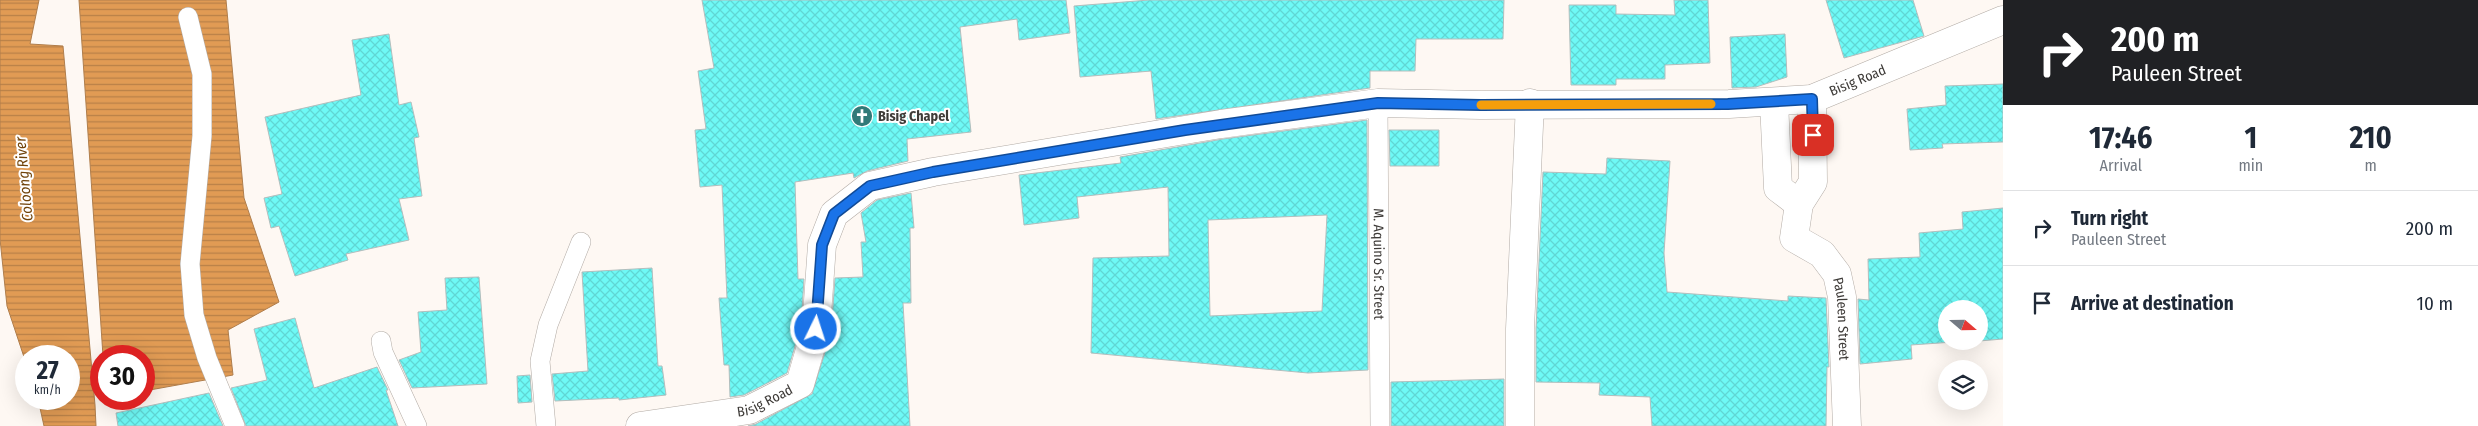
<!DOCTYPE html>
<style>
:root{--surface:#fff;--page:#f6f6f7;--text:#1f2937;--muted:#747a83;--line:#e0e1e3}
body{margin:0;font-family:"Fira Sans Condensed",sans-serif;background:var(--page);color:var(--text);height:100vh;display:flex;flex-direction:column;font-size:19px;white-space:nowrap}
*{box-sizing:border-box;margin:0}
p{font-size:16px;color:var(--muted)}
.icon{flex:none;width:28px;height:28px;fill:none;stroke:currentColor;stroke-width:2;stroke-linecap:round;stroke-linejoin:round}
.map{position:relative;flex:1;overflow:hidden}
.sheet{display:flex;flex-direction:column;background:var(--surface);width:475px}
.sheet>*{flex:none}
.guide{background:#202124;color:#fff;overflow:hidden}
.needle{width:32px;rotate:110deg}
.controls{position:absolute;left:1938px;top:300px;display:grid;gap:10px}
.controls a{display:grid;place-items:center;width:50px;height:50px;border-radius:50%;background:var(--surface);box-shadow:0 5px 20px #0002;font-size:25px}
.speed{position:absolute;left:15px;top:345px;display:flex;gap:10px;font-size:25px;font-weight:700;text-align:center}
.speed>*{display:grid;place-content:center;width:65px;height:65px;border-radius:50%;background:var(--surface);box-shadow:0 5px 20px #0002;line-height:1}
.speed small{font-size:12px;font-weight:400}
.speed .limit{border:8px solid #d22;background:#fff;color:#111}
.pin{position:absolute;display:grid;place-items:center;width:42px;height:42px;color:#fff;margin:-21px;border-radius:10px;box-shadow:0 2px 8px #0006}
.me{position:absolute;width:55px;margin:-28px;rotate:4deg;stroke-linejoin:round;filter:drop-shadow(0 0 4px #0008)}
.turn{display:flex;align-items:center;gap:18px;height:105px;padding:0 25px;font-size:22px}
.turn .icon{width:65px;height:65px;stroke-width:2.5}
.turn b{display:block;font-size:35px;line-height:42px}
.eta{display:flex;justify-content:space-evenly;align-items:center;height:85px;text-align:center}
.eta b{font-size:30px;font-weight:700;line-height:35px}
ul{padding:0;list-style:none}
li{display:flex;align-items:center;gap:15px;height:75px;padding:0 25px;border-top:1px solid var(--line)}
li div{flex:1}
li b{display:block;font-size:19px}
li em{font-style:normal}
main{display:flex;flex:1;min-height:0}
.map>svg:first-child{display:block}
</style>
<main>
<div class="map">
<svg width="2003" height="426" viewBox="0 0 2003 426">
<defs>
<pattern id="water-rules" width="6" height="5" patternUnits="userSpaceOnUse" patternTransform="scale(1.25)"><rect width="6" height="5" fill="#e19b54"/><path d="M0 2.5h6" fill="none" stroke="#b88047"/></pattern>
<pattern id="building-cross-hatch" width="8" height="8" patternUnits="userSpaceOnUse" patternTransform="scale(1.25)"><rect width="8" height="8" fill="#6ef9f6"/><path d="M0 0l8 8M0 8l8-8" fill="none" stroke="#60d6d4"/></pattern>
</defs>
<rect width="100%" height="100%" fill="#fef8f3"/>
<path fill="url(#water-rules)" stroke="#b07e4c" d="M0,0H39L30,44L63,46L95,405L96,426H44L38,399H69V356H26V363L7,306L0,239Z
M79,0H226L244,198L279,302L228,330L233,375L144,391V356H103Z"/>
<path fill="url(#building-cross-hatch)" stroke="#b3bebd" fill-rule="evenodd" d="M702,0H1066L1070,33L1019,40L1017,19L960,27L971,132L907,139L908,161L867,171L854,178L853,173L795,182L798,279H804L801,326L787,373L744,395L730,397L729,365H724L719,298H727L722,185L700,187L695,130L706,129L698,71L714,68Z
M1149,0H1504L1503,39H1416L1415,71H1370V88L1156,119L1151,71L1080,77L1074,6Z
M1674,0H1708L1710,63L1665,65V79H1616V85H1571L1569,5H1616V14L1675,15Z
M1826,0H1913L1924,36L1844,58Z
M389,34L399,105L411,102L419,137L414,138L422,196L399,199L409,240L346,254L348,260L295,276L279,226L271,228L264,198L282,194L265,117L361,95L352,40Z
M1785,34L1787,77L1756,87L1732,88L1730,37Z
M2003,84V142L1942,144L1943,148L1910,150L1907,109L1946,105L1945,86Z
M1367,120L1368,370L1308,373L1091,353L1093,258L1169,256L1168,187L1077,197L1079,218L1024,225L1019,175L1121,163L1120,157L1223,139ZM1327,215L1322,311L1210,316L1208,220Z
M1389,130H1439V166H1390Z
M1607,158L1670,161L1664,253L1667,292L1788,301V296L1826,298L1829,367H1827L1826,426H1652L1650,397L1599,395L1600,383L1536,382V329L1543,172L1606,174Z
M911,193L914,228H910L911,303H903L910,426H748L756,424L812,394L831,333L835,278L863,277L861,242H866L861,213L877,200Z
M2003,208V339L1979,341V309H1946V341H1968L1911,345L1912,359L1860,364L1858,299L1869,300L1868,259L1920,257L1919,233L1963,229L1962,212Z
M652,268L658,366H662L666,395L619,400V398L555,401L552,374L588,371L582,272Z
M479,277L487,384L412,388L399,360L421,352L418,312L447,310L445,278Z
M295,318L314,388L377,367L388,390H386L398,426H246L231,388L267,380L254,329Z
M530,375L532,402L518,403L517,376Z
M1504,379V426H1391V382Z
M209,393L223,426H118L116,413Z"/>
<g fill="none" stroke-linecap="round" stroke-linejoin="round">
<g stroke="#b2aba5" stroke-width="20">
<g id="lane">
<path d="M188,17L202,74V136L190,264L194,315L207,358L235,426"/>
<path id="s1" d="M1378,103L1380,426"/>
<path d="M381,341L383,352L417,426"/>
<path d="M546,426L540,361L548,325L581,242"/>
</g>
</g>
<g stroke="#b2aba5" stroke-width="29">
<g id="street">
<path id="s2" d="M1812,99L1813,182L1799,204L1794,238L1822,254L1837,274L1842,297L1847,426"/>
<path d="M1774,102L1778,188L1799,204"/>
<path id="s3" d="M640,426L749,410L800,384L816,329L822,245L834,214L870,186L933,172L1221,124L1378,103L1481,105L1729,104L1812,99L2003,20"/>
<path d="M1520,426V329L1530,103"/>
</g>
</g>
<use href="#lane" stroke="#fff" stroke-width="19"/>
<use href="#street" stroke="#fff" stroke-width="28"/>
</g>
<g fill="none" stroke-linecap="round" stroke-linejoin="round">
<g stroke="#114b97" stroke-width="12">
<path id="route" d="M816,329L822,245L834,214L870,186L933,172L1185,130L1378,103L1481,105L1728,104L1812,99L1813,135"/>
</g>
<use href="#route" stroke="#1a73e8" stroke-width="9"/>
<path stroke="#f59e0b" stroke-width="9" d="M1481,105L1711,104"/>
</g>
<defs>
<g id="church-disc" transform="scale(1.125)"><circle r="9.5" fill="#317a78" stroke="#fff"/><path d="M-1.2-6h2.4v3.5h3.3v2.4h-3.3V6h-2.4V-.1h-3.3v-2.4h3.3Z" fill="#fff"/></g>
</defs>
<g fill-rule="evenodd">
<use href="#church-disc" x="862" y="116"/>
</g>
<g text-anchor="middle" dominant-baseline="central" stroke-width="4" stroke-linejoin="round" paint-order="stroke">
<g font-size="14" fill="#3e3b38" stroke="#fff">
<text stroke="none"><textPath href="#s3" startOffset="1386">Bisig Road</textPath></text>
<text stroke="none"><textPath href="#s1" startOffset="161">M. Aquino Sr. Street</textPath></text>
<text stroke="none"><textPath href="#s2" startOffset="246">Pauleen Street</textPath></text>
<text stroke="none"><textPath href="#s3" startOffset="128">Bisig Road</textPath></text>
</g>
<g font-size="14" font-weight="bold" fill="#3e3b38" stroke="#fff" text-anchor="start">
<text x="878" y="116">Bisig Chapel</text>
</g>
<g font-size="15" font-style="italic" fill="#70430a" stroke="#fff">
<text transform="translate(24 179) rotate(-95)">Coloong River</text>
</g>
</g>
</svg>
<div class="controls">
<a><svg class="needle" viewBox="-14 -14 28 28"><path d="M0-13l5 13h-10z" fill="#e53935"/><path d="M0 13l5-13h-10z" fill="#747a83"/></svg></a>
<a><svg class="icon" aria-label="layers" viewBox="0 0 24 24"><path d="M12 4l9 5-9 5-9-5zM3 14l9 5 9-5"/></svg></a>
</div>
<div class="speed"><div>27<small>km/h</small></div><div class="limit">30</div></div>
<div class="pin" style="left:1813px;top:135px;background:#d93025"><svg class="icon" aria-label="arrive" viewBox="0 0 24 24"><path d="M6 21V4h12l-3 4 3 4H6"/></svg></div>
<svg class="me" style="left:816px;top:329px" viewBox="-20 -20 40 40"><circle r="17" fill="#1a73e8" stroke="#fff" stroke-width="3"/><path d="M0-11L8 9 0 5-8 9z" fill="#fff"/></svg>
</div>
<section class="sheet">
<div class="guide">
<div class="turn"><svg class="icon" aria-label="right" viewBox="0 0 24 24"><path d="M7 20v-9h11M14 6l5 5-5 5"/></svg><div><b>200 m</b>Pauleen Street</div></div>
</div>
<div class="eta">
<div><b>17:46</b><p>Arrival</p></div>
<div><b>1</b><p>min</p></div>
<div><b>210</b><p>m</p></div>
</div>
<ul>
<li><svg class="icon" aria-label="right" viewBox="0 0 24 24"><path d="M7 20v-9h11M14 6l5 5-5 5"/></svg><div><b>Turn right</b><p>Pauleen Street</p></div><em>200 m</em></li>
<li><svg class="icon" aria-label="arrive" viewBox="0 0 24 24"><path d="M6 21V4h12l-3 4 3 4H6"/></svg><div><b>Arrive at destination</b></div><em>10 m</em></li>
</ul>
</section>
</main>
